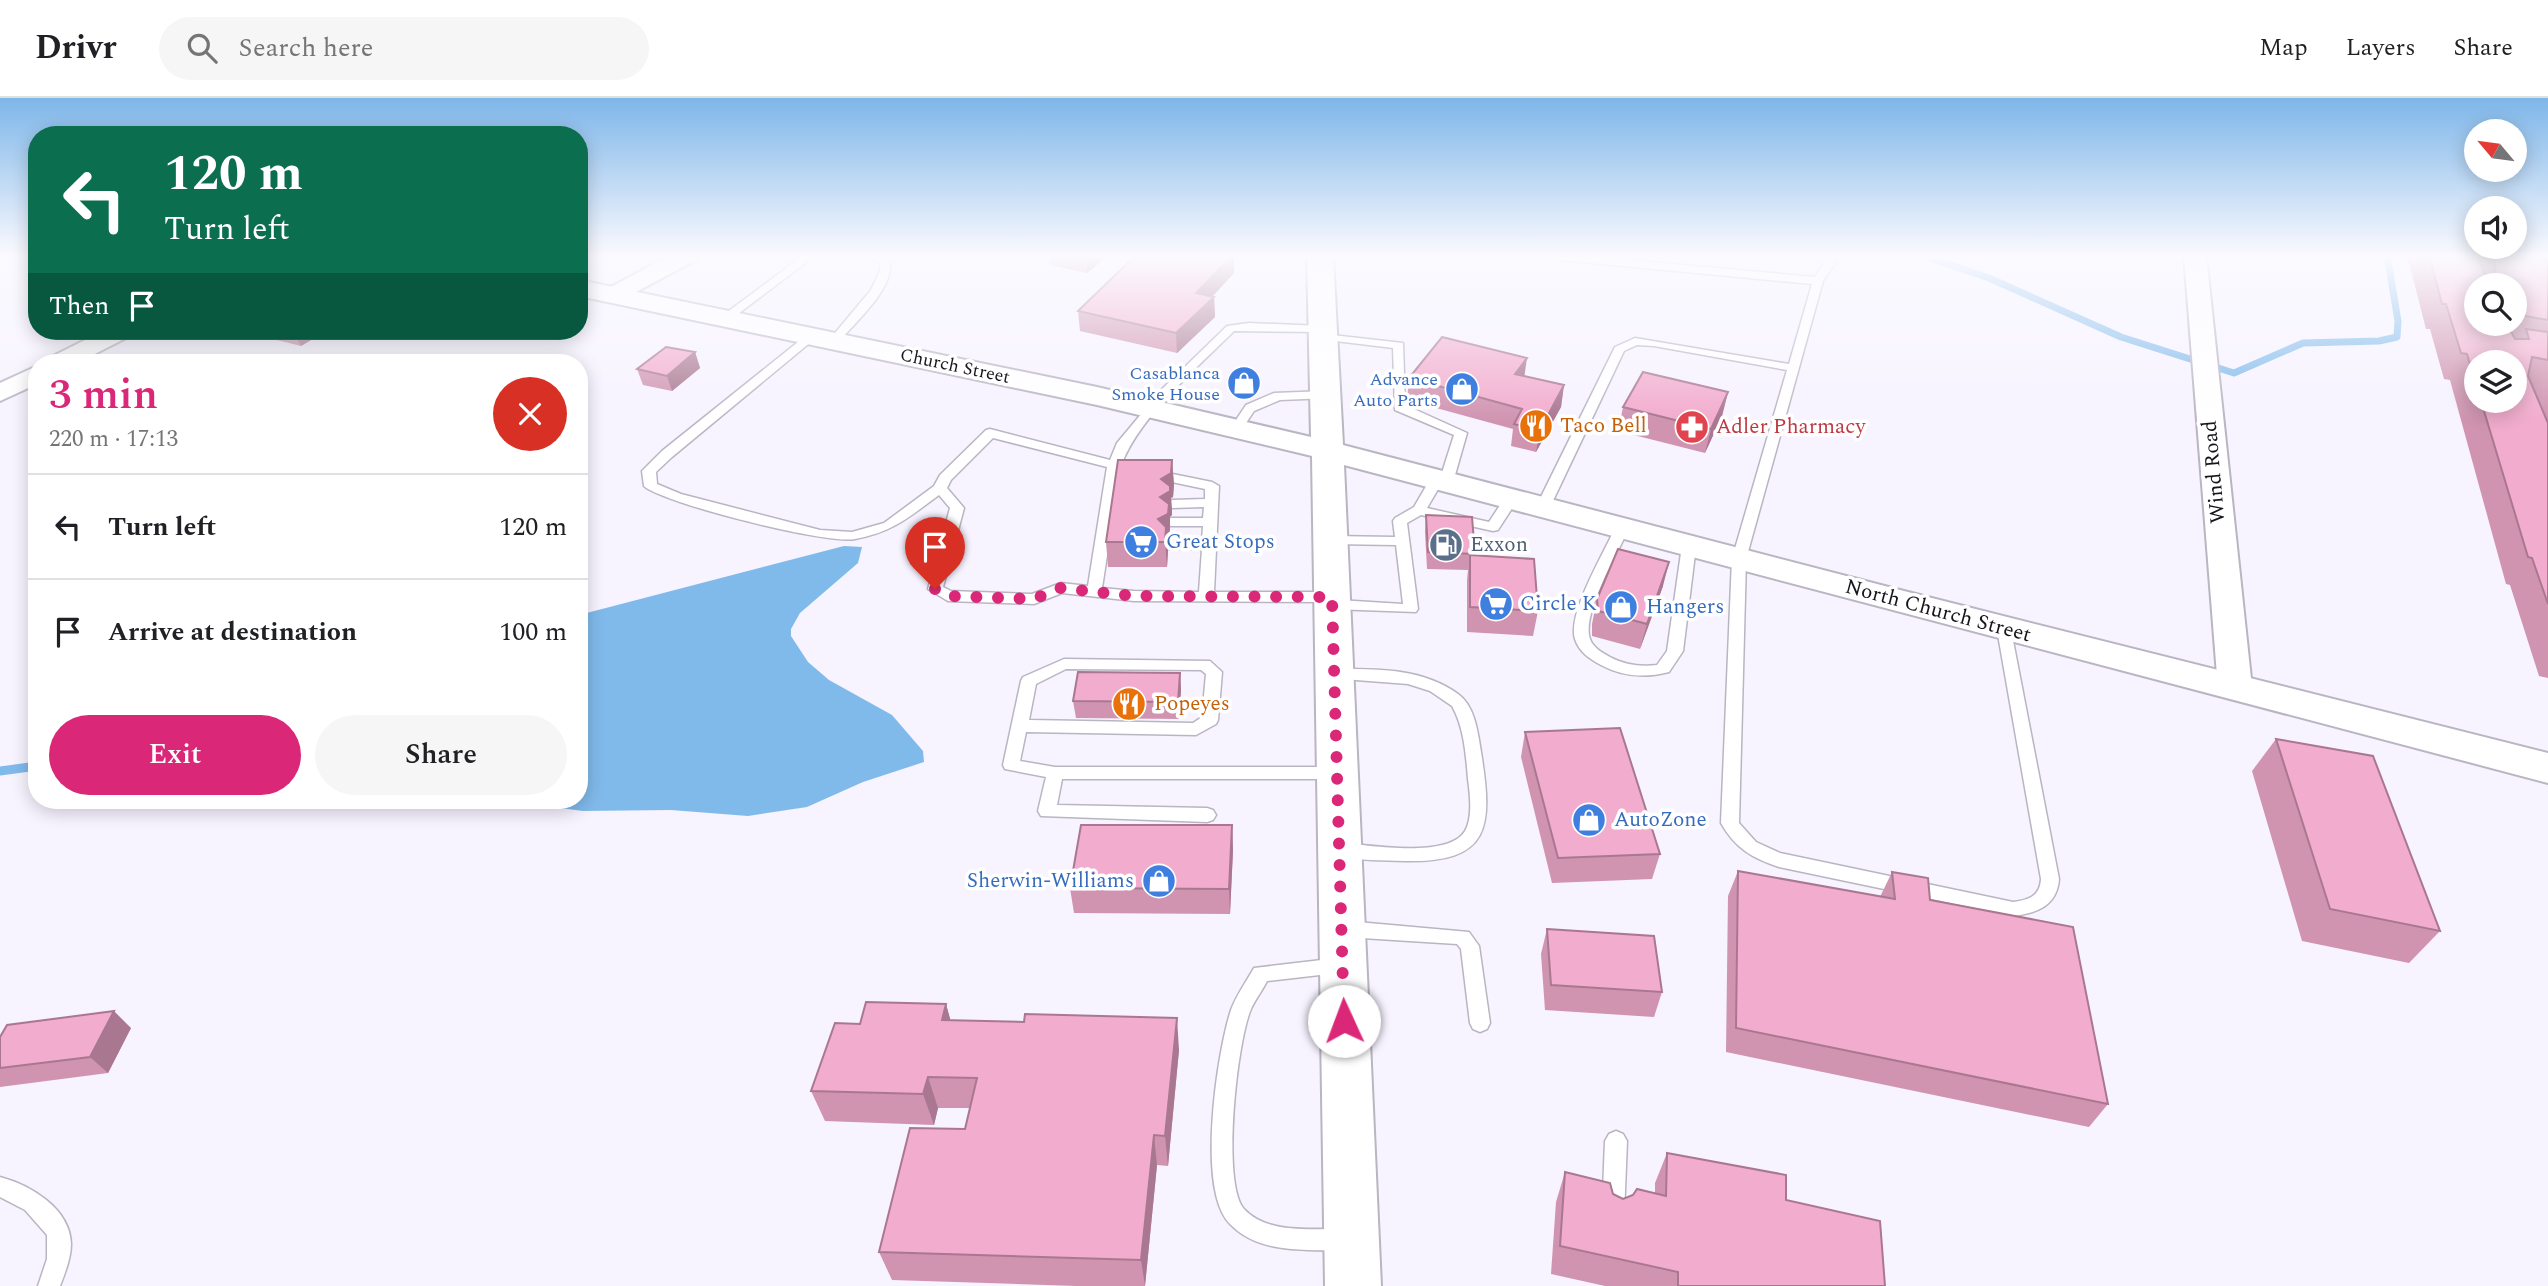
<!DOCTYPE html>
<meta charset="utf-8">
<style>
:root{--surface:#fff;--page:#f6f6f6;--text:#202124;--muted:#757577;--line:#e0e0e0;--accent:#db2777}
body{margin:0;font-family:Spectral,serif;background:var(--page);color:var(--text);height:100vh;display:flex;flex-direction:column;font-size:26px;white-space:nowrap}
*{box-sizing:border-box;margin:0}
p{font-size:23px;color:var(--muted)}
.icon{flex:none;width:38px;height:38px;fill:none;stroke:currentColor;stroke-width:2;stroke-linecap:round;stroke-linejoin:round}
.map{position:relative;flex:1;overflow:hidden}
.drawer{position:absolute;left:28px;top:256px;width:560px;height:455px;display:flex;flex-direction:column;background:var(--surface);border-radius:28px;box-shadow:0 4px 18px #0003}
.drawer>*{flex:none}
.guide{position:absolute;left:28px;top:28px;width:560px;height:214px;border-radius:28px;box-shadow:0 4px 18px #0003;background:#0b6e4f;color:#fff;overflow:hidden}
.needle{width:46px;rotate:299deg}
.tools{position:absolute;left:2464px;top:21px;display:grid;gap:14px}
.tools a{display:grid;place-items:center;width:63px;height:63px;border-radius:50%;background:var(--surface);box-shadow:0 4px 18px #0003;font-size:35px}
.pin{position:absolute;display:grid;place-items:center;width:60px;height:60px;color:#fff;margin:-72px -30px;border-radius:50% 50% 50% 0;rotate:-45deg;box-shadow:0 0 7px #0007}
.pin .icon{rotate:45deg}
.me{position:absolute;width:77px;margin:-38px;rotate:358deg;stroke-linejoin:round;filter:drop-shadow(0 0 5px #0008)}
.turn{display:flex;align-items:center;gap:24px;height:147px;padding:0 21px;font-size:32px}
.turn .icon{width:91px;height:91px;stroke-width:2.5}
.turn b{display:block;font-size:49px;line-height:60px}
.then{display:flex;align-items:center;height:66px;padding:0 21px;background:#0003;gap:14px;font-size:26px}
.round{display:grid;place-items:center;flex:none;width:74px;height:74px;border-radius:37px;background:var(--page)}
.overview{display:flex;align-items:center;justify-content:space-between;height:119px;padding:0 21px}
h1{font-size:42px;font-weight:600;line-height:52px;color:var(--accent)}
.primary-button{display:flex;gap:14px;margin-top:auto;padding:14px 21px}
.primary-button a{flex:1;height:80px;border-radius:42px;background:var(--accent);color:#fff;font-size:28px;font-weight:600;line-height:80px;text-align:center}
.primary-button a+a{background:var(--page);color:var(--text)}
ul{padding:0;list-style:none}
li{display:flex;align-items:center;gap:21px;height:105px;padding:0 21px;border-top:2px solid var(--line)}
li div{flex:1}
li b{display:block;font-size:26px}
li em{font-style:normal}
header{display:flex;align-items:center;gap:42px;box-sizing:border-box;height:98px;padding:0 35px;background:var(--surface);border-bottom:2px solid var(--line)}
header strong{font-size:33px}
nav{display:flex;gap:38px;margin-inline-start:auto;font-size:24px}
.search{width:490px;height:63px;background:var(--page);display:flex;align-items:center;gap:18px;box-sizing:border-box;padding:0 24px;border-radius:38px;color:var(--muted);font-size:26px}
.map>svg:first-child{display:block}
</style>
<header>
<strong>Drivr</strong>
<div class="search"><svg class="icon" aria-label="search" viewBox="0 0 24 24"><circle cx="10" cy="10" r="6"/><path d="M15 15l6 6"/></svg>Search here</div>
<nav><a>Map</a><a>Layers</a><a>Share</a></nav>
</header>
<div class="map">
<svg width="2548" height="1188" viewBox="0 0 2548 1188">
<rect width="100%" height="100%" fill="#f7f3ff"/>
<path fill="#80baeb" d="M844,448L862,449L858,465L800,515L791,531V538L808,564L829,582L892,617L923,653L924,664L863,684L807,709L748,718L671,712L583,713L498,702H579V517Z"/>
<g fill="none" stroke-linecap="round" stroke-linejoin="round">
<path stroke="#80baeb" stroke-width="7" d="M1920,157L1989,180L2121,239L2234,275L2303,245L2379,243L2397,239L2398,223L2387,157"/>
<path stroke="#80baeb" stroke-width="9" d="M0,673L37,668"/>
<g stroke="#bab5c2" stroke-width="3">
<path id="lane" d="M804,157H816L730,222H722V218Z
M865,157H879L889,161C898,188 854,225 838,245H830V241L871,192L880,173V165Z
M1534,157H1571L1815,179L1830,157H1840L1823,183L1746,461L1739,725L1756,744L1780,755L2013,804C2029,802 2040,798 2041,781L1997,531L2005,526L2010,527L2059,781C2057,808 2037,815 2013,818L1779,769C1752,760 1735,750 1721,725L1732,461L1787,272L1654,248L1637,247L1624,253L1550,409L1543,413L1536,409L1615,249L1635,240L1789,266L1812,186L1539,160Z
M1249,225L1323,228L1329,231L1323,234L1234,233C1198,269 1141,317 1122,365L1131,369L1129,372H1120L1102,490L1134,493L1199,494L1202,451H1169L1162,447L1169,443H1202L1203,428H1171L1164,424L1171,420H1203L1204,409L1172,410L1165,406L1172,402L1205,401V391L1148,379L1146,376L1153,372L1212,384L1219,388L1214,494H1332L1337,496L1338,502L1403,506L1396,447L1331,446L1324,442L1331,438L1395,439L1393,423L1395,420L1414,409L1432,378H1441L1454,337L1395,312L1393,250L1319,241V237L1323,236L1403,245L1405,307L1467,335L1453,384L1446,388L1441,386L1427,410L1489,424L1506,398H1516L1518,401L1498,432L1493,433L1421,417L1407,425L1418,511L1416,514L1332,511L1327,509L1326,504L1134,503L1062,495L1034,506L948,503L928,491L950,410L939,397C909,419 893,434 855,441C829,447 662,405 644,388L642,373L662,353L808,236H816L818,238L672,359L656,374L657,386L681,396L820,432L852,434L884,425L934,388L940,377L986,332L990,331L1110,362L1117,345L1162,291L1227,228ZM993,340L1107,369L1088,488L1061,485L1032,496L951,493L943,489L964,410L947,390L951,382Z
M1326,293L1332,297L1330,300L1280,302L1254,313L1240,334H1232L1230,331L1246,307L1274,295Z
M1622,426L1629,430C1618,455 1581,516 1590,541C1593,550 1603,555 1610,559C1625,567 1641,569 1657,567L1667,553L1682,448L1689,444L1696,448L1683,553L1669,574C1646,580 1623,579 1601,567C1590,561 1579,554 1575,541C1567,516 1604,455 1615,430Z
M1064,561L1210,563L1222,574L1218,622L1216,626L1196,637L1026,634L1020,663L1055,669H1336L1342,671L1344,675L1342,679L1336,681H1062L1057,707L1207,710L1213,712L1216,717L1213,722L1207,724L1041,718L1038,713L1046,679L1005,671L1003,667L1021,583L1023,579ZM1066,571L1201,572L1206,576L1202,619L1193,625L1029,622L1036,586Z
M1335,571C1377,571 1422,570 1458,596C1475,608 1478,635 1481,654C1493,729 1491,765 1404,763C1382,762 1355,763 1335,757L1332,752L1335,747L1341,745C1369,747 1448,761 1465,733C1473,719 1470,696 1468,681C1466,657 1464,629 1452,608L1430,593L1408,586L1330,580L1327,576L1330,572Z
M1346,823L1469,834L1479,848L1490,925L1487,931L1480,934L1473,931L1470,925L1461,851L1457,846L1346,839L1339,836L1337,831L1339,826Z
M1339,860L1346,862L1348,868L1346,874L1267,883C1262,893 1255,902 1251,911C1237,943 1221,1085 1244,1111C1268,1137 1314,1130 1346,1131L1354,1134L1357,1142L1354,1150L1346,1153C1306,1151 1260,1157 1230,1126C1196,1092 1217,955 1231,912C1236,898 1246,884 1254,870Z
M1616,1033L1623,1036L1627,1043L1624,1117L1621,1124L1613,1128L1605,1124L1602,1117L1605,1043L1609,1036Z
M0,1079C30,1087 70,1110 71,1146C71,1160 65,1175 60,1188H38L47,1161V1137L25,1112L0,1099Z"/>
</g>
<g stroke="#bab5c2" stroke-width="4">
<path id="street" d="M671,157H699L696,162L621,202H605L601,197L605,192Z
M2184,157H2206L2252,590L2247,598L2235,601L2223,598L2218,590Z
M103,233H133L130,238L79,264H47L51,259Z
M37,268V286L0,303V285Z"/>
</g>
<g stroke="#bab5c2" stroke-width="4">
<path id="secondary" d="M1307,157H1333L1343,347L1904,493L2548,655V685L1344,367L1381,1188H1325L1312,358L1097,307L579,198V182L1097,289L1311,339Z"/>
</g>
<use href="#lane" fill="#fff" fill-rule="evenodd"/>
<use href="#street" fill="#fff" fill-rule="evenodd"/>
<use href="#secondary" fill="#fff" fill-rule="evenodd"/>
</g>
<path fill="#d094b0" fill-rule="evenodd" d="M1048,157H1109L1087,175L1050,167Z
M2407,157H2548V580L2539,578L2510,487L2506,486L2450,282L2444,281L2430,231H2426ZM2476,187H2515V226H2476ZM2476,264L2515,303H2476Z
M1234,175L1212,199H1214L1215,219L1177,255L1080,233L1078,213Z
M251,233H326L301,248L253,236Z
M695,254L700,270L672,293L643,287L637,271Z
M1524,278L1564,287L1561,309L1536,354L1511,348L1513,331L1407,302L1409,280Z
M1728,294L1722,318L1705,355L1618,333L1623,309Z
M1172,362L1174,387L1173,399L1171,400L1172,413V417L1170,418V430L1169,440L1167,442L1168,453L1167,469H1108L1106,444Z
M1426,417L1475,456V457L1538,513L1533,538L1467,534V482L1468,472L1427,471L1425,434Z
M1663,488L1640,551L1592,538V526L1597,501Z
M1180,575L1181,592L1179,621L1076,620L1073,603Z
M1525,634L1660,756L1652,781L1552,785L1521,659Z
M2276,641L2440,833L2409,865L2302,843L2252,673Z
M1232,727L1233,752L1230,816L1074,815L1070,790Z
M1738,773L1880,799L1892,774L1930,802L2108,1006L2089,1029L1726,954L1728,798Z
M1547,831L1662,894L1654,919L1545,912L1541,856Z
M946,906L950,922L1179,952L1168,1068L1157,1067L1145,1188H1076L892,1182L879,1154L965,1031L970,1010H938L934,1027L825,1023L811,993Z
M131,930L108,975L0,989V939Z
M1667,1055L1786,1102L1885,1188H1605L1551,1176L1556,1104L1565,1074L1623,1101L1655,1095V1085Z"/>
<path fill="#a97890" d="M1085,157H1109L1087,175Z
M1233,157H1234V175L1197,215L1196,195Z
M1214,199L1215,219L1177,255L1176,235Z
M293,233H326L301,248Z
M695,254L700,270L672,293L667,278Z
M1527,260L1524,281L1515,276Z
M1564,287L1561,309L1536,354L1540,332Z
M1728,294L1722,318L1705,355L1711,331Z
M1172,362L1174,387L1173,399L1171,400L1172,413V417L1170,419V430L1169,440L1167,442L1168,453L1167,469L1165,443L1158,421L1161,381Z
M1669,464L1663,488L1640,551L1647,526Z
M1180,575L1181,592L1179,621L1178,604Z
M1232,727L1233,752L1230,816L1229,791Z
M946,906L955,938L942,922Z
M114,913L131,930L108,975L90,959Z
M1177,920L1179,952L1168,1068L1165,1038Z
M928,979L938,1010L934,1027L923,996Z
M1154,1037L1157,1067L1145,1188L1141,1162Z"/>
<path fill="#f2accd" stroke="#a97890" stroke-width="2" d="M1136,157H1233L1196,195L1214,199L1176,235L1078,213Z
M2429,157H2476L2486,178L2492,181L2495,178V163L2492,157H2518L2546,162L2548,166V222L2520,217L2515,205V187H2476V226H2507L2515,241H2529L2526,231L2548,234V262L2532,259L2528,278L2548,325V506L2532,460L2528,459L2481,303H2515V264H2476V287L2467,256L2461,255L2446,206H2442Z
M1442,239L1527,260L1515,276L1564,287L1540,332L1514,326L1522,311L1409,280Z
M666,249L695,254L667,278L637,271Z
M1643,274L1728,294L1711,331L1623,309Z
M1118,362H1172L1171,375L1161,381L1170,388V393L1160,399L1169,406L1168,416L1158,421L1166,429L1165,444H1106Z
M1426,417L1472,419L1475,456L1428,454Z
M1618,451L1669,464L1647,526L1598,513L1597,501Z
M1470,457L1534,461L1538,513L1470,509Z
M1078,574L1180,575L1178,604L1073,603Z
M1620,630L1660,756L1558,760L1525,634Z
M2276,641L2373,658L2440,833L2330,811Z
M1081,727H1232L1229,791L1070,790Z
M1738,773L1895,801L1892,774L1928,780L1930,802L2073,829L2108,1006L1736,930Z
M1547,831L1654,838L1662,894L1551,887Z
M866,904L946,906L942,922L1024,924L1025,916L1177,920L1165,1038L1154,1037L1141,1162L879,1154L910,1030L965,1031L977,980L928,979L923,996L811,993L835,925L860,926Z
M114,913L90,959L0,970V939L7,927Z
M1667,1055L1786,1077V1102L1880,1123L1885,1188H1678V1174L1560,1148L1565,1074L1610,1085L1613,1096L1623,1101L1633,1097L1637,1091L1666,1098Z"/>
<linearGradient id="sky" x2="0" y2="1"><stop stop-color="#7eb6e9"/><stop offset="0.49" stop-color="#fbfaff"/><stop offset="1" stop-color="#fbfaff" stop-opacity="0"/></linearGradient>
<rect width="2548" height="323" fill="url(#sky)"/>
<g fill="none" stroke-linecap="round" stroke-linejoin="round">
<path stroke="#db2777" stroke-width="12" stroke-dasharray="0 21.6" d="M935,491L948,498L1034,501L1060,490L1134,498L1332,499L1344,923"/>
</g>
<defs>
<g id="shop-disc" transform="scale(1.75)"><circle r="9.5" fill="#3f7fe0" stroke="#fff"/><path d="M-5-2.5h2.3a2.7 3.5 0 0 1 5.4 0H5L5.5 6h-11ZM-1.5-2.5h3a1.5 2.3 0 0 0-3 0Z" fill="#fff"/></g>
<g id="restaurant-disc" transform="scale(1.75)"><circle r="9.5" fill="#e8710a" stroke="#fff"/><path d="M-5-6h1v4h1v-4h1v4h1v-4h1v5L-1.5 .5V6h-2V.5L-5-1ZM5-6V6H3V1.5H1.5Q1.5-4 5-6Z" fill="#fff"/></g>
<g id="pharmacy-disc" transform="scale(1.75)"><circle r="9.5" fill="#e0444e" stroke="#fff"/><path d="M-2-6h4v4h4v4h-4v4h-4v-4h-4v-4h4Z" fill="#fff"/></g>
<g id="supermarket-disc" transform="scale(1.75)"><circle r="9.5" fill="#3f7fe0" stroke="#fff"/><path d="M-6-5.5h2.5l.6 2H6L4.5 2H-2.5L-4.4-4H-6ZM-1.5 3.2a1.3 1.3 0 1 0 .1 0ZM3 3.2a1.3 1.3 0 1 0 .1 0Z" fill="#fff"/></g>
<g id="fuel-disc" transform="scale(1.75)"><circle r="9.5" fill="#5c6f8a" stroke="#fff"/><path d="M-5.5-6h7V0h2V4h1.3V-2.5L3-4.5l.8-.8L6-3V5H2.5V1h-1V6h-7ZM-4.2-4.7v3.2H.2V-4.7Z" fill="#fff"/></g>
</defs>
<g fill-rule="evenodd">
<use href="#shop-disc" x="1244" y="285"/>
<use href="#shop-disc" x="1462" y="291"/>
<use href="#restaurant-disc" x="1536" y="328"/>
<use href="#pharmacy-disc" x="1692" y="329"/>
<use href="#supermarket-disc" x="1141" y="444"/>
<use href="#fuel-disc" x="1446" y="447"/>
<use href="#supermarket-disc" x="1496" y="506"/>
<use href="#shop-disc" x="1621" y="509"/>
<use href="#restaurant-disc" x="1129" y="606"/>
<use href="#shop-disc" x="1589" y="722"/>
<use href="#shop-disc" x="1159" y="783"/>
</g>
<g text-anchor="middle" dominant-baseline="central" stroke-width="7" stroke-linejoin="round" paint-order="stroke">
<g font-size="18" fill="#17151a" stroke="#fff">
<text transform="translate(955 268) rotate(12)">Church Street</text>
</g>
<g font-size="18" fill="#366cbe" stroke="#fff" text-anchor="end">
<text x="1220" y="275">Casablanca<tspan x="1220" dy="21">Smoke House</tspan></text>
<text x="1438" y="281">Advance<tspan x="1438" dy="21">Auto Parts</tspan></text>
</g>
<g font-size="21" fill="#c56008" stroke="#fff" text-anchor="start">
<text x="1560" y="328">Taco Bell</text>
<text x="1154" y="606">Popeyes</text>
</g>
<g font-size="21" fill="#be3a42" stroke="#fff" text-anchor="start">
<text x="1716" y="329">Adler Pharmacy</text>
</g>
<g font-size="21" fill="#17151a" stroke="#fff">
<text transform="translate(2214 374) rotate(-95)">Wind Road</text>
<text transform="translate(1938 513) rotate(15)">North Church Street</text>
</g>
<g font-size="21" fill="#366cbe" stroke="#fff" text-anchor="start">
<text x="1166" y="444">Great Stops</text>
<text x="1520" y="506">Circle K</text>
<text x="1646" y="509">Hangers</text>
<text x="1614" y="722">AutoZone</text>
<text x="1134" y="783" text-anchor="end">Sherwin-Williams</text>
</g>
<g font-size="21" fill="#4e5e75" stroke="#fff" text-anchor="start">
<text x="1470" y="447">Exxon</text>
</g>
</g>
</svg>
<div class="tools">
<a><svg class="needle" viewBox="-14 -14 28 28"><path d="M0-13l5 13h-10z" fill="#e53935"/><path d="M0 13l5-13h-10z" fill="#757577"/></svg></a>
<a><svg class="icon" aria-label="sound" viewBox="0 0 24 24"><path d="M4 9h4l5-4v14l-5-4H4zM17 9q2 3 0 6"/></svg></a>
<a><svg class="icon" aria-label="search" viewBox="0 0 24 24"><circle cx="10" cy="10" r="6"/><path d="M15 15l6 6"/></svg></a>
<a><svg class="icon" aria-label="layers" viewBox="0 0 24 24"><path d="M12 4l9 5-9 5-9-5zM3 14l9 5 9-5"/></svg></a>
</div>
<div class="pin" style="left:935px;top:491px;background:#d93025"><svg class="icon" aria-label="arrive" viewBox="0 0 24 24"><path d="M6 21V4h12l-3 4 3 4H6"/></svg></div>
<svg class="me" style="left:1344px;top:923px" viewBox="-20 -20 40 40"><circle r="19" fill="#fff"/><path d="M0-13L10 11 0 6-10 11z" fill="#db2777"/></svg>
<div class="guide">
<div class="turn"><svg class="icon" aria-label="left" viewBox="0 0 24 24"><path d="M17 20v-9H6M10 6l-5 5 5 5"/></svg><div><b>120 m</b>Turn left</div></div>
<div class="then">Then<svg class="icon" aria-label="arrive" viewBox="0 0 24 24"><path d="M6 21V4h12l-3 4 3 4H6"/></svg></div>
</div>
<section class="drawer">
<div class="overview"><div><h1>3 min</h1><p>220 m · 17:13</p></div><a class="round" style="background:#d93025;color:#fff"><svg class="icon" aria-label="close" viewBox="0 0 24 24"><path d="M6 6l12 12M18 6L6 18"/></svg></a></div>
<ul>
<li><svg class="icon" aria-label="left" viewBox="0 0 24 24"><path d="M17 20v-9H6M10 6l-5 5 5 5"/></svg><div><b>Turn left</b></div><em>120 m</em></li>
<li><svg class="icon" aria-label="arrive" viewBox="0 0 24 24"><path d="M6 21V4h12l-3 4 3 4H6"/></svg><div><b>Arrive at destination</b></div><em>100 m</em></li>
</ul>
<div class="primary-button"><a>Exit</a><a>Share</a></div>
</section>
</div>
